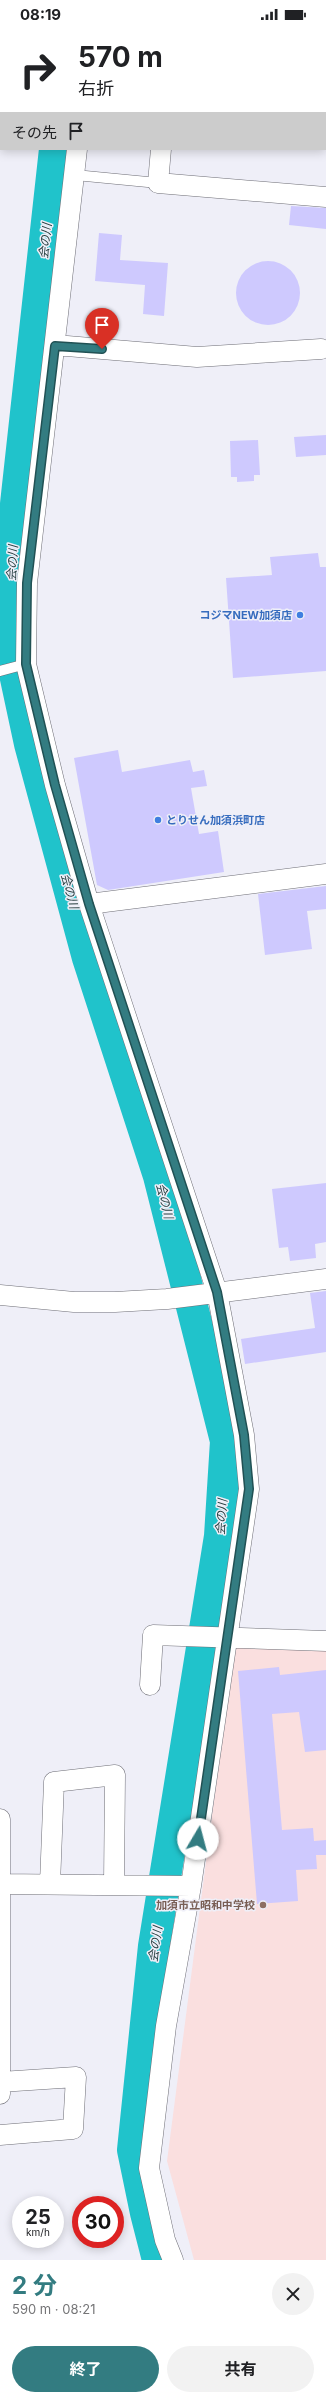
<!DOCTYPE html>
<html lang="ja">
<meta charset="utf-8">
<style>
:root{--surface:#fff;--page:#f2f2f2;--text:#202124;--muted:#757577;--accent:#337c81}
body{margin:0;font-family:Inter,"Noto Sans JP",sans-serif;background:var(--page);color:var(--text);height:100vh;display:flex;flex-direction:column;font-size:15px;white-space:nowrap}
*{box-sizing:border-box;margin:0}
p{font-size:13px;color:var(--muted)}
.icon{flex:none;width:22px;height:22px;fill:none;stroke:currentColor;stroke-width:2;stroke-linecap:round;stroke-linejoin:round}
.map{position:relative;height:2232px;overflow:hidden}
.details{display:flex;flex-direction:column;background:var(--surface);flex:1}
.details>*{flex:none}
.banner{position:absolute;left:0px;top:0px;width:326px;height:122px;box-shadow:0 2px 10px #0003;background:#fff;color:var(--text);overflow:hidden}
.speed{position:absolute;left:12px;top:2168px;display:flex;gap:8px;font-size:20px;font-weight:700;text-align:center}
.speed>*{display:grid;place-content:center;width:52px;height:52px;border-radius:50%;background:var(--surface);box-shadow:0 2px 10px #0003;line-height:1}
.speed small{font-size:10px;font-weight:400}
.speed .limit{border:6px solid #d22;background:#fff;color:#111}
.pin{position:absolute;display:grid;place-items:center;width:34px;height:34px;color:#fff;margin:-41px -17px;border-radius:50% 50% 50% 0;rotate:-45deg;box-shadow:0 0 4px #0007}
.pin .icon{rotate:45deg}
.me{position:absolute;width:44px;margin:-22px;rotate:8deg;stroke-linejoin:round;filter:drop-shadow(0 0 3px #0008)}
.turn{display:flex;align-items:center;gap:14px;height:84px;padding:0 12px;font-size:18px}
.turn .icon{width:52px;height:52px;stroke-width:2.5}
.turn b{display:block;font-size:28px;line-height:34px}
.then{display:flex;align-items:center;height:38px;padding:0 12px;background:#0003;gap:8px;font-size:15px}
.round{display:grid;place-items:center;flex:none;width:42px;height:42px;border-radius:21px;background:var(--page)}
.overview{display:flex;align-items:center;justify-content:space-between;height:68px;padding:0 12px}
h1{font-size:24px;font-weight:700;line-height:30px;color:var(--accent)}
.button{display:flex;gap:8px;margin-top:auto;padding:8px 12px}
.button a{flex:1;height:46px;border-radius:24px;background:var(--accent);color:#fff;font-size:16px;font-weight:700;line-height:46px;text-align:center}
.button a+a{background:var(--page);color:var(--text)}
.status{display:flex;justify-content:space-between;align-items:center;height:28px;padding:0 20px;background:var(--surface);direction:ltr}
.status svg{height:11px;fill:currentColor}
.map>svg:first-child{display:block}
</style>
<div class="status"><b>08:19</b><svg viewBox="0 0 49 12"><path d="M0 12V9h3v3zM5 12V6h3v6zM10 12V3h3v9zM15 12V0h3v12zM26 1h20v11H26zM47 4h2v5h-2z"/></svg></div>
<div class="map">
<svg width="326" height="2232" viewBox="0 0 326 2232">
<rect width="100%" height="100%" fill="#efeff8"/>
<path fill="#fadfdf" d="M234,1619L326,1622V2232H194L167,2133Z"/>
<g fill="none" stroke-linecap="round" stroke-linejoin="round">
<path stroke="#20c3cb" stroke-width="32" d="M66,0V1
M55,121L15,485L8,613L30,716L88,930L159,1148L226,1413L220,1508L154,1918L133,2122L146,2185L158,2232"/>
</g>
<path fill="#cec9fe" d="M291,178L326,180V201L289,197Z
M99,205L122,207L120,232L168,235L164,288L143,286L145,257L95,253Z
M236 265a32 32 0 1 1 64 0a32 32 0 1 1-64 0Z
M326,407V427L296,429L294,409Z
M258,412L260,447H254V453L237,454V449H231L230,413Z
M318,525L320,539H326V643L233,650L226,550L272,547L270,529Z
M118,722L122,744L190,732L193,744L204,742L207,758L191,760L199,806L218,803L224,844L108,862L97,857L74,730Z
M326,858V881L307,883L312,921L265,927L258,866Z
M326,1155V1214L315,1216L316,1230L290,1233L288,1219L279,1220L272,1161Z
M326,1263V1324L245,1336L241,1311L315,1300L310,1265Z
M279,1639L280,1647L326,1642V1722L305,1724L299,1684L272,1686L282,1802L313,1800L314,1813L326,1812V1827H316L317,1841L296,1842L298,1873L257,1876L238,1643Z"/>
<g fill="none" stroke-linecap="round" stroke-linejoin="round">
<g stroke="#6e6e76" stroke-width="11">
<path id="lane" d="M75,147L158,155
M0,643L26,636"/>
</g>
<g stroke="#6e6e76" stroke-width="21">
<path id="street" d="M88,1L89,0
M170,1V0
M77,121L27,555L26,636L55,757L89,876L217,1264L244,1407L249,1461L191,1858L166,1998L149,2140L165,2212L173,2232
M161,121L158,155L326,169
M55,317L197,329L321,321
M89,876L326,846
M0,1267L74,1274H115L167,1271L326,1251
M150,1657L153,1607L326,1613
M0,1791V2066
M0,1856L191,1858
M50,1856L54,1754L115,1747L114,1856
M0,2107L73,2101L76,2049L0,2054"/>
</g>
<use href="#lane" stroke="#fff" stroke-width="10"/>
<use href="#street" stroke="#fff" stroke-width="20"/>
</g>
<g fill="none" stroke-linecap="round" stroke-linejoin="round">
<g stroke="#215154" stroke-width="10">
<path id="route" d="M102,321L55,318L27,555L26,636L55,757L89,876L217,1264L244,1407L249,1461L198,1811"/>
</g>
<use href="#route" stroke="#337c81" stroke-width="7"/>
</g>
<g fill="#3f7fe0" stroke="#efeff8" stroke-width="1.5">
<circle cx="300" cy="587" r="4"/>
<circle cx="158" cy="792" r="4"/>
</g>
<circle fill="#8d6e63" stroke="#efeff8" stroke-width="1.5" cx="263" cy="1877" r="4"/>
<g text-anchor="middle" dominant-baseline="central" stroke-width="3" stroke-linejoin="round" paint-order="stroke">
<g font-size="11" font-weight="bold" fill="#366cbe" stroke="#efeff8" text-anchor="end">
<text x="292" y="587">コジマNEW加須店</text>
<text x="166" y="792" text-anchor="start">とりせん加須浜町店</text>
</g>
<g font-size="11" font-weight="bold" fill="#785e54" stroke="#efeff8" text-anchor="end">
<text x="255" y="1877">加須市立昭和中学校</text>
</g>
<g font-size="12" font-style="italic" fill="#263f40" stroke="#efeff8">
<text transform="translate(45 213) rotate(-84)">会の川</text>
<text transform="translate(12 535) rotate(-87)">会の川</text>
<text transform="translate(70 863) rotate(75)">会の川</text>
<text transform="translate(165 1173) rotate(76)">会の川</text>
<text transform="translate(221 1489) rotate(-86)">会の川</text>
<text transform="translate(155 1916) rotate(-82)">会の川</text>
</g>
</g>
</svg>
<div class="speed"><div>25<small>km/h</small></div><div class="limit">30</div></div>
<div class="pin" style="left:102px;top:321px;background:#d93025"><svg class="icon" aria-label="arrive" viewBox="0 0 24 24"><path d="M6 21V4h12l-3 4 3 4H6"/></svg></div>
<svg class="me" style="left:198px;top:1811px" viewBox="-20 -20 40 40"><circle r="19" fill="#fff"/><path d="M0-13L10 11 0 6-10 11z" fill="#337c81"/></svg>
<div class="banner">
<div class="turn"><svg class="icon" aria-label="right" viewBox="0 0 24 24"><path d="M7 20v-9h11M14 6l5 5-5 5"/></svg><div><b>570 m</b>右折</div></div>
<div class="then">その先<svg class="icon" aria-label="arrive" viewBox="0 0 24 24"><path d="M6 21V4h12l-3 4 3 4H6"/></svg></div>
</div>
</div>
<section class="details">
<div class="overview"><div><h1>2 分</h1><p>590 m · 08:21</p></div><a class="round"><svg class="icon" aria-label="close" viewBox="0 0 24 24"><path d="M6 6l12 12M18 6L6 18"/></svg></a></div>
<div class="button"><a>終了</a><a>共有</a></div>
</section>
